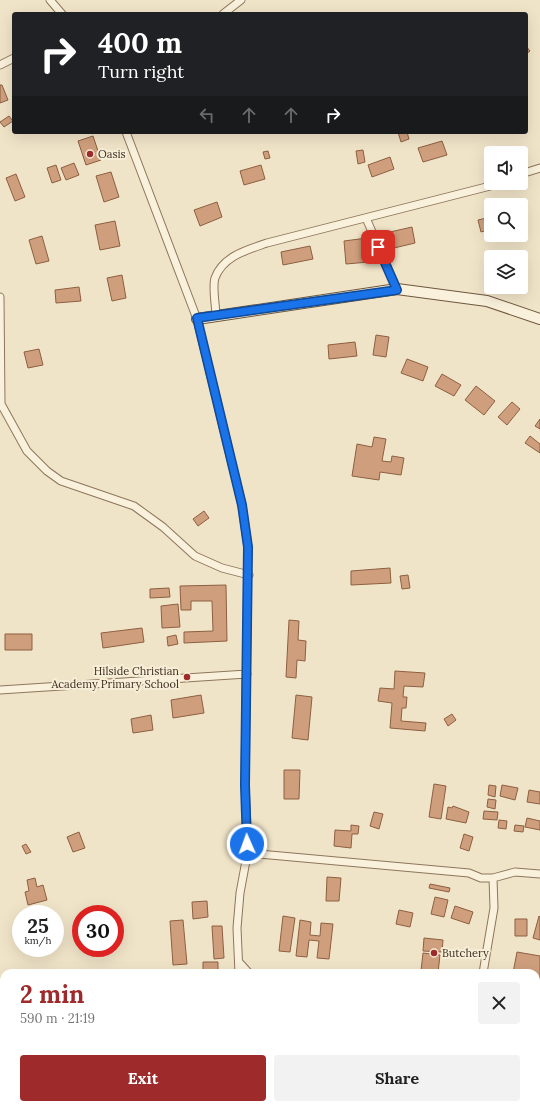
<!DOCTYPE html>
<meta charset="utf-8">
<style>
:root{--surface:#fff;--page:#f2f2f2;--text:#222;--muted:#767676;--accent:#9e2a2b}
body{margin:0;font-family:Lora,serif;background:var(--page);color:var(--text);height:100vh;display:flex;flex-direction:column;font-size:15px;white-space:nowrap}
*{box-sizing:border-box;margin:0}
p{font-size:13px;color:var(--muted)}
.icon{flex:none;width:22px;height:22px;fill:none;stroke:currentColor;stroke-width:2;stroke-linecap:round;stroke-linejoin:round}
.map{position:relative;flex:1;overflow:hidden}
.details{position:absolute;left:0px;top:969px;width:540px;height:140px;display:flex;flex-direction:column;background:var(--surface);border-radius:12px 12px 0 0;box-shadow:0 4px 16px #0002}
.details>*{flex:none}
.banner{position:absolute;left:12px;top:12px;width:516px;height:122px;border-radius:4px;box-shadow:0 4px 16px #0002;background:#202124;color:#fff;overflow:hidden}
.tools{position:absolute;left:484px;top:146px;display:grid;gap:8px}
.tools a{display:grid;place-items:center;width:44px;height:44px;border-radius:4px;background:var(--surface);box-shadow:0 4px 16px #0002;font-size:20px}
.speed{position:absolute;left:12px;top:905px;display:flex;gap:8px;font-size:20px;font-weight:700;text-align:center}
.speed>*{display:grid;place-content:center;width:52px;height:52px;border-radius:50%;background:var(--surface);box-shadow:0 4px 16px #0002;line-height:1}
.speed small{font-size:10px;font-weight:400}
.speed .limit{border:6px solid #d22;background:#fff;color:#111}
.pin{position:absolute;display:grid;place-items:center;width:34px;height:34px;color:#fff;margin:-17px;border-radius:8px;box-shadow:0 2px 6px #0006}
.me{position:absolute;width:44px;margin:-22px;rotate:358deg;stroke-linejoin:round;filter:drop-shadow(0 0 3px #0008)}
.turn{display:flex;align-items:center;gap:14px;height:84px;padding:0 20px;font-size:18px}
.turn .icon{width:52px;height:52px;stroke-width:2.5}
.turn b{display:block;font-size:28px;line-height:34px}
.lanes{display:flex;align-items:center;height:38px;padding:0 20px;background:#0003;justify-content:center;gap:20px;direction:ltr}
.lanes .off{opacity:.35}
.round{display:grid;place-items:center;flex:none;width:42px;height:42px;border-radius:4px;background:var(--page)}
.overview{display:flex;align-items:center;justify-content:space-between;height:68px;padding:0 20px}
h1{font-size:24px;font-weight:800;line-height:30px;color:var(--accent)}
.cta{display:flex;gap:8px;margin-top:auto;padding:8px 20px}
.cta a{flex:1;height:46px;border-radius:4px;background:var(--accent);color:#fff;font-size:16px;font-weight:800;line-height:46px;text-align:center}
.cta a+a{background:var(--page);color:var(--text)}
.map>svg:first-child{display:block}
</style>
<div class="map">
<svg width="540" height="1109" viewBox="0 0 540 1109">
<rect width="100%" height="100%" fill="#f0e4c8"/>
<path fill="#cf9f7d" stroke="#8d5f41" d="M526,46L530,51L526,54Z
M0,85H2L8,100L0,103Z
M9,116L13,121L4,127L0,122Z
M398,132H407L409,139L401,142Z
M93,136L101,160L86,165L78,141Z
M442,141L447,155L423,162L418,148Z
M363,150L365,162L358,164L356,151Z
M268,151L270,158L265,159L263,152Z
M390,157L394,169L372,177L368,165Z
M74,163L79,175L66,180L61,168Z
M56,165L61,180L52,183L47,168Z
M261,165L265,179L244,185L240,171Z
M111,172L119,197L104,202L96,176Z
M16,174L25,197L15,201L6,178Z
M217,202L222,217L200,226L194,210Z
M491,217V229L481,232L478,220Z
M115,221L120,246L100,250L95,225Z
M412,227L415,243L394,248L390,232Z
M42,236L49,261L36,264L29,240Z
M367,238L369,262L346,264L344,241Z
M310,246L313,259L283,265L281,252Z
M122,275L126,298L112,301L107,278Z
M79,287L81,301L56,303L55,290Z
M376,335L389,337L386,357L373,355Z
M355,342L357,356L329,359L328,345Z
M39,349L43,365L28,368L24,352Z
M407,359L428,367L423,381L401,373Z
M442,374L461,385L454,396L435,386Z
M476,386L495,401L484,415L465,400Z
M512,402L520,409L507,425L498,417Z
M540,419V429L535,426Z
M530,436L540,444V453L525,443Z
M374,437L386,439L382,461L391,462L392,456L404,458L401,475L380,472L379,480L352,476L357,444L372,447Z
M204,511L209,518L198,526L193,519Z
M390,568L391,583L351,585V571Z
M408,575L410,588L402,589L400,576Z
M226,585L227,641L184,643V632L213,631L212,601H191V610H181L180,586Z
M169,588L170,597L150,598V589Z
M178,604L180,627L162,628L161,606Z
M289,620L299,621L298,640L306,641L305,661L297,660L296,678L286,677Z
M142,628L144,642L103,648L101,633Z
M5,634H32V650H5Z
M176,635L178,644L168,646L167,637Z
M395,671L425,673L423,687L404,686L403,697H407L406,708H402L401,721L426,723L425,731L390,728L392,703L378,701L380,688L394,689Z
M201,695L204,713L173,718L171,700Z
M296,695L312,697L308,740L292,738Z
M452,714L456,720L448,726L444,719Z
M151,715L153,730L133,733L131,719Z
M284,770H300L299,799H284Z
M434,784L446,786L441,819L429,817Z
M489,785L496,786L495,797L488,795Z
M502,785L518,788L515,800L500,796Z
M529,790L540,792V804L527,802Z
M488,799L496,800L495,809L487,807Z
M453,806L469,812L466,823L446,819L448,807L452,808Z
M484,811L498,812L497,820L483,819Z
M374,812L383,814L379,829L370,826Z
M527,818L540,821V830L525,827Z
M499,820L507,821L506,829L498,828Z
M351,825L359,826L358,834H352L351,848L334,846L335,830L351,831Z
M515,825L524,826L523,832L514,831Z
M79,832L85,848L73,852L67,837Z
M464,834L473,837L469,851L460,848Z
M26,844L31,852L26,854L22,846Z
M327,877L341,878L339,901H326Z
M35,878L37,887L43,885L47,900L28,905L25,892L29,891L27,880Z
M430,884L450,888L449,892L429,888Z
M435,897L448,900L444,917L431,914Z
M207,901L208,917L193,919L192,902Z
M455,906L473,912L469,924L451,918Z
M104,910L106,914H92Z
M399,910L413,913L410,927L396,924Z
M283,916L295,918L290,952L279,951Z
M539,916L540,917V940L533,938Z
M515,919H527V936H515Z
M183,920L187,964L173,965L170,921Z
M300,920L311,922L310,935L320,936L321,923L333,924L329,959L317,958L319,941L309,940L307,957L296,956Z
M212,926H222L224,958L214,959Z
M424,938L443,940L442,952L423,951Z
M517,952L540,956V999L536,998V973H513Z
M423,953L440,955L438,973L421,971Z
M203,962H218V973H203Z
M72,1105H89L87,1106L89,1109H74Z
M400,1105H445L444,1109H400Z"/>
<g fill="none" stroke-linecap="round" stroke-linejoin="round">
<g stroke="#8d765c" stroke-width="9">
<path id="minor" d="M50,0L62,14
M223,14L241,0
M0,65L14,58
M126,132L197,319L242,505L248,547L245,785L248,850L240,893L237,928L239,973
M521,174L540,168
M366,218L397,289
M0,297L1,404L27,451L47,471L61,481L134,506L163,527L195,556L222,568L249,575
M216,316C216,307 212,286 215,278C223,256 247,250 267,243L502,183
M0,690L247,674
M248,850L259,854L469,873L481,878H493L494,908L483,973
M493,878L515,872L540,874
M239,962L249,973
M536,1047H540
M231,1105V1109
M463,1109L464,1105"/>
</g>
<g stroke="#6f573f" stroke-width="12">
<path id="secondary" d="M197,319L397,289L487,301L540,319"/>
</g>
<use href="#minor" stroke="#faf1dc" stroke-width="7"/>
<use href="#secondary" stroke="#faf1dc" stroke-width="10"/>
</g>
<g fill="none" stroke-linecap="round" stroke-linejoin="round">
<g stroke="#114b97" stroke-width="10">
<path id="route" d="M247,844L245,785L248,547L242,505L197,318L397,290L378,247"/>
</g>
<use href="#route" stroke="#1a73e8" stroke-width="7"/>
</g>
<g fill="#9e2a2b" stroke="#f7eed8" stroke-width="1.5">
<circle cx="90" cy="154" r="4"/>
<circle cx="187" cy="677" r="4"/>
<circle cx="434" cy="953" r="4"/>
</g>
<g text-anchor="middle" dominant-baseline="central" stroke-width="4" stroke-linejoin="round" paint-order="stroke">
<g font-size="11" fill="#3d2e20" stroke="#f7eed8" text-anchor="start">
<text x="98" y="154">Oasis</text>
<text x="179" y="671" text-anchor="end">Hilside Christian<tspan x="179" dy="13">Academy Primary School</tspan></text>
<text x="442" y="953">Butchery</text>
</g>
</g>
</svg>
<div class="tools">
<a><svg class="icon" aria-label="sound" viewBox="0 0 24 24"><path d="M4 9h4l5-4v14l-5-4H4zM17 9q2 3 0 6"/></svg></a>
<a><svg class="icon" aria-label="search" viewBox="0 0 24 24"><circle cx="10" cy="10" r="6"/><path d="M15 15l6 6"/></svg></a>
<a><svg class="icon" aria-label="layers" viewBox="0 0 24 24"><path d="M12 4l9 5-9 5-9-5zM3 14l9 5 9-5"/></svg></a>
</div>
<div class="speed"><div>25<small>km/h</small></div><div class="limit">30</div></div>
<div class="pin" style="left:378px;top:247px;background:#d93025"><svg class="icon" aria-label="arrive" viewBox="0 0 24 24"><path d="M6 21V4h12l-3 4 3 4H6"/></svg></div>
<svg class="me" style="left:247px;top:844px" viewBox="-20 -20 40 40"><circle r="17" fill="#1a73e8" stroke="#fff" stroke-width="3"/><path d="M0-11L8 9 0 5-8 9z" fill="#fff"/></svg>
<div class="banner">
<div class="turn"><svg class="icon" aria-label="right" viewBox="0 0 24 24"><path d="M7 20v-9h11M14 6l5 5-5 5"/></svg><div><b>400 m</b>Turn right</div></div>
<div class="lanes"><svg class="icon off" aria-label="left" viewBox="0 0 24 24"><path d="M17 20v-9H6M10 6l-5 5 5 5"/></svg><svg class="icon off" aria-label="ahead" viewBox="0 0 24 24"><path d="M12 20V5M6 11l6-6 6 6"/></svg><svg class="icon off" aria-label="ahead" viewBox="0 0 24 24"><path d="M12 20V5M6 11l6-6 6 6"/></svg><svg class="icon" aria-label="right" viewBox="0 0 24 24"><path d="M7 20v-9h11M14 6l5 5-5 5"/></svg></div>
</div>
<section class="details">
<div class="overview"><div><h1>2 min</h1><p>590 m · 21:19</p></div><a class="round"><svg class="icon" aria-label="close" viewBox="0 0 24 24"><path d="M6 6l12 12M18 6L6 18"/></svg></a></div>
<div class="cta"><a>Exit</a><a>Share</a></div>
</section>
</div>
